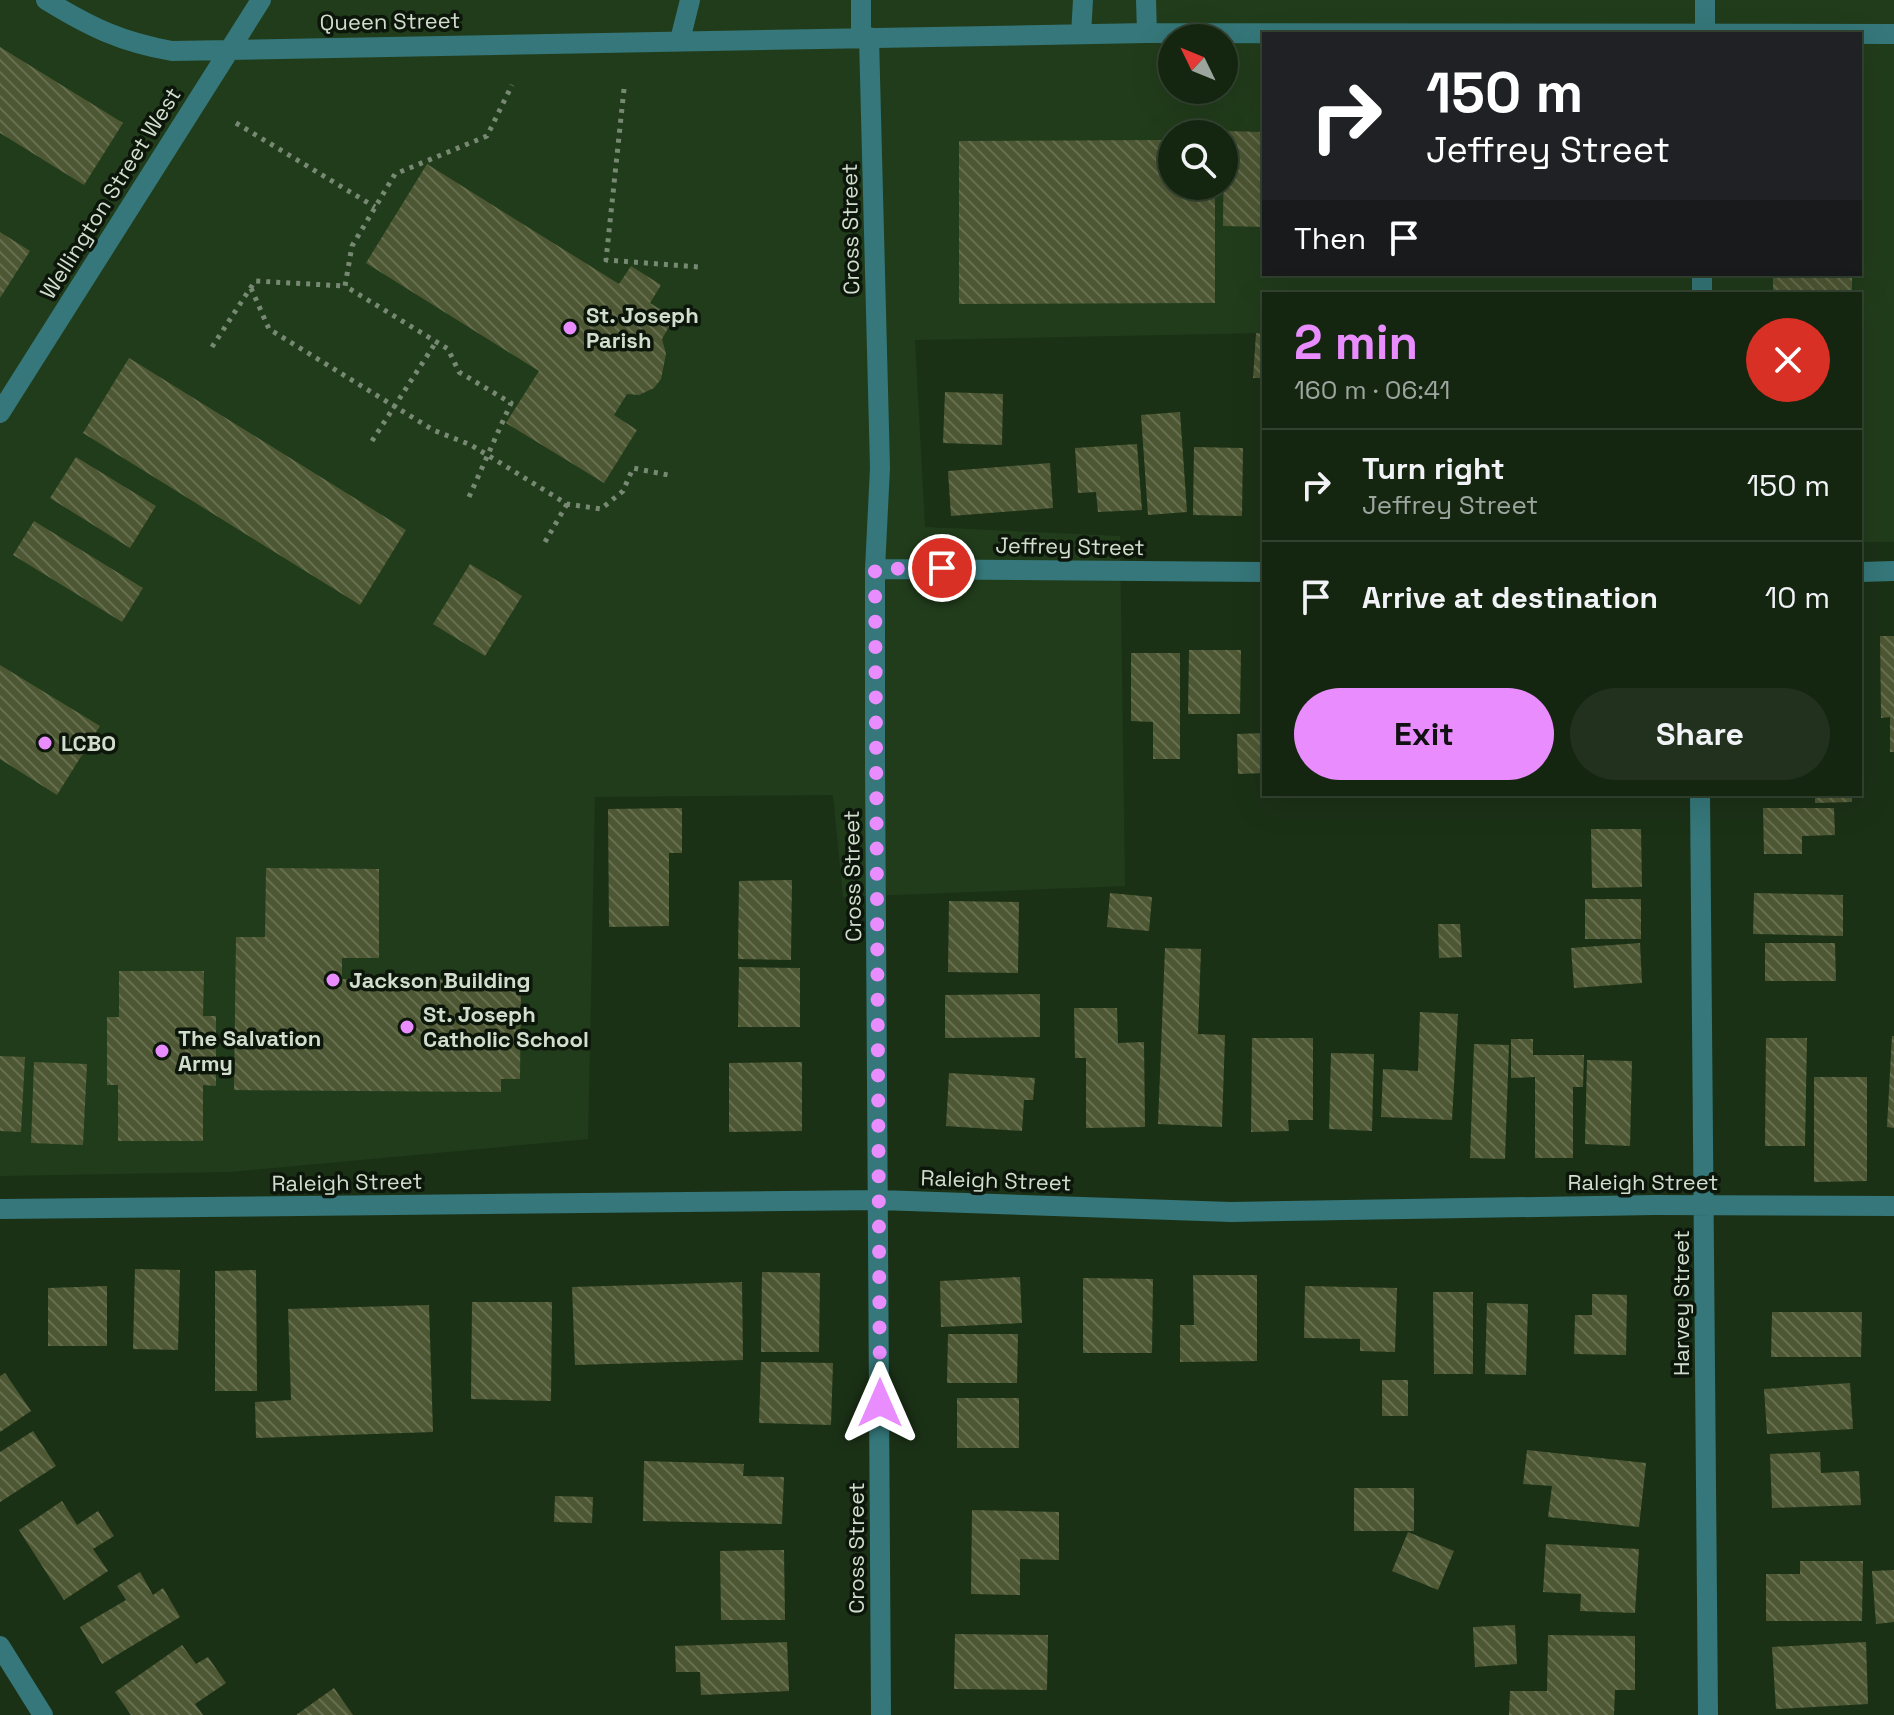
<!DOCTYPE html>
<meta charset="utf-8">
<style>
:root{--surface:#142510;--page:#21311e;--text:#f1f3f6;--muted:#9da59f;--line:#334230;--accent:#e98dfe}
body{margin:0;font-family:"Space Grotesk",sans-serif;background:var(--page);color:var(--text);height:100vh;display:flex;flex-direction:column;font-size:30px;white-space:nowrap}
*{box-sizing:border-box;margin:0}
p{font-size:26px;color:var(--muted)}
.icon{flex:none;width:44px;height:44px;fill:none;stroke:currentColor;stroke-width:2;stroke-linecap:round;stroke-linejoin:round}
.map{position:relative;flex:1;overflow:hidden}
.sheet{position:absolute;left:1262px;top:292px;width:600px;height:504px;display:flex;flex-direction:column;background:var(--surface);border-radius:0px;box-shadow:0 8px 32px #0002,0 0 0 2px var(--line)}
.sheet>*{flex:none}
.hud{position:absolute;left:1262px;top:32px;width:600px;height:244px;border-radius:0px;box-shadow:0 8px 32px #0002,0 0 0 2px var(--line);background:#202124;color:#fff;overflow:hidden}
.needle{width:52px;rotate:313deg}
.controls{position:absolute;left:1158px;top:24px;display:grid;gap:16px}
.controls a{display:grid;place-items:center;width:80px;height:80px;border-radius:50%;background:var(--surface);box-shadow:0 8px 32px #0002,0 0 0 2px var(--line);font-size:40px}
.pin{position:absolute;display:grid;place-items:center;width:68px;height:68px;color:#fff;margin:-34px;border:4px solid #fff;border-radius:50%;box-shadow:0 2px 8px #0007}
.me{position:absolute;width:88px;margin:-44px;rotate:0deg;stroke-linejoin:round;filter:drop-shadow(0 0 6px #0008)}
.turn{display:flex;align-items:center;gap:28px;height:168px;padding:0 32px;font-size:36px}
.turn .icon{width:104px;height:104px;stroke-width:2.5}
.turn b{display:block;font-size:56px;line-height:68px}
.then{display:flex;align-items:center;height:76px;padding:0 32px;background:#0003;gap:16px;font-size:30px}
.round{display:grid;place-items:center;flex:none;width:84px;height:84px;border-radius:42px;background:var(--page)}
.summary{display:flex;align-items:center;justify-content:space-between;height:136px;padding:0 32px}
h1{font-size:48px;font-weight:600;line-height:60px;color:var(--accent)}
.button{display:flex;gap:16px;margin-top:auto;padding:16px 32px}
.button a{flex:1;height:92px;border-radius:48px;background:var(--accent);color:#111;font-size:32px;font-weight:600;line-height:92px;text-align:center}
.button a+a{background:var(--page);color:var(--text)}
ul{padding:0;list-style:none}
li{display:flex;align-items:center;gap:24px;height:112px;padding:0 32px;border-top:2px solid var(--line)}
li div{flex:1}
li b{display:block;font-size:30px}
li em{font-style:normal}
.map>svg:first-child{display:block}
</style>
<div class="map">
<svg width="1894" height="1715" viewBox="0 0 1894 1715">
<defs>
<pattern id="building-back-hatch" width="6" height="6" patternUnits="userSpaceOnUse" patternTransform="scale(2)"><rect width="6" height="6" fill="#4e5733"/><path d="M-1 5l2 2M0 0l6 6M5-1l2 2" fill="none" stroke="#666f4f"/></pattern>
</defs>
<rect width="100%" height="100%" fill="#1b3116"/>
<path fill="#213c1b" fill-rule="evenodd" d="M0,0H1894V542H1860V294H1264V333L915,340L925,527L1120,536L1125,886L843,897L833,795L595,797L588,1139L229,1172L0,1176ZM1264,34H1860V274H1264ZM1172,38H1224V90H1172ZM1172,134H1224V186H1172Z"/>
<path fill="url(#building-back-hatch)" d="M0,47L123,123L84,185L0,133Z
M1224,131L1264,132V227L1223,226Z
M1172,140V186H1215V303L959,304V141Z
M427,164L619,284L631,266L661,285L650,303L674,318L662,339L666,354L661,379L654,388L639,395L627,394L614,415L637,430L604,483L506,423L539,371L366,263Z
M0,232L30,251L0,298Z
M1773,274H1852V293L1773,292Z
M1256,333L1264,334V378H1253Z
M129,358L406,530L360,605L83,433Z
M945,392L1003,394L1002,445L943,443Z
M1180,412L1187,512L1148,515L1141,415Z
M1137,444L1142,510L1098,512L1096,492L1078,493L1075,448Z
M1194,447L1243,448L1242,516L1193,515Z
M76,457L156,506L130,548L50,498Z
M1050,463L1053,508L951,516L948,471Z
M34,521L143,588L122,622L13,555Z
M470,564L522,596L485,656L433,624Z
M1880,636H1894V752H1890V717L1881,718Z
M1189,650H1241L1240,714H1188Z
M1131,653H1180V759H1153V722L1131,721Z
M0,665L100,726L57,795L0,759Z
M1264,733V773L1238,774L1237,734Z
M1815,794H1852V802L1815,803Z
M682,808V853H669V926L609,927L608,809Z
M1763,808H1834L1835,835L1802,836V854H1764Z
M1591,829H1641L1642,887L1592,888Z
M266,868L379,869V958H342V979L521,980L520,1079H501V1092L234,1090L236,937H265Z
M792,880L791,960L738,959L739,881Z
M1110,893L1152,897L1149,931L1107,927Z
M1754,893L1843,895V936L1753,934Z
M1585,899H1641V939H1585Z
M949,901L1019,902L1018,973L948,972Z
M1438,924H1460L1462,957L1439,958Z
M1640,943L1642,983L1574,988L1571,948Z
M1765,943H1835L1836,981H1765Z
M1165,948L1201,949L1198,1034L1225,1035L1222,1127L1158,1124Z
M739,967L800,968V1027H738Z
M119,971H204L203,1016H216V1086L203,1085V1141H118V1085H107V1017H119Z
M1040,994V1037L945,1038V995Z
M1074,1008H1117L1118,1043L1144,1042L1145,1127L1086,1128V1058H1075Z
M1420,1012L1458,1014L1452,1120L1381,1117L1383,1069L1418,1071Z
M1892,1036H1894V1128L1887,1127Z
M1252,1038H1313V1120H1288L1289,1131L1251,1132Z
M1766,1038H1807L1805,1146H1765Z
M1511,1039H1533V1055H1584L1583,1087H1573V1158H1535V1077L1511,1078Z
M1474,1044L1509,1045L1505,1159L1470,1158Z
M1331,1053L1374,1054L1372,1131L1329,1129Z
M0,1056L25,1057L21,1132L0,1131Z
M1587,1060L1632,1061L1630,1146L1585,1144Z
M34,1062L87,1064L83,1145L31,1143Z
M802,1062V1131L729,1132V1063Z
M949,1073L1035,1078L1033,1100H1024L1022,1131L946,1126Z
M1814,1077H1867V1181L1814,1182Z
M135,1269L180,1270L178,1350L133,1349Z
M256,1270L257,1391H215V1271Z
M762,1272L820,1273L819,1352H761Z
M1193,1275H1257V1361L1180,1362V1325H1194Z
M1020,1277L1022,1323L941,1327L940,1281Z
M1083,1278L1153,1279L1152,1353H1083Z
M742,1282L743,1360L575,1365L572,1287Z
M107,1286V1346H48V1288Z
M1305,1286L1397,1288L1395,1352L1360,1351V1339L1304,1338Z
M1433,1292H1473V1374H1434Z
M1592,1294L1627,1295L1626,1355L1574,1354L1575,1315H1592Z
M472,1302H552L551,1401L471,1399Z
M1487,1303L1528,1304L1526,1375L1485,1374Z
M429,1305L433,1432L256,1438L255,1402L291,1400L288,1309Z
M1772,1312H1862L1861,1357H1771Z
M948,1334H1018L1017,1383H947Z
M761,1362L833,1363L831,1425L759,1423Z
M5,1373L31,1411L0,1432V1376Z
M1382,1380H1408V1416H1382Z
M1850,1383L1853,1429L1767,1434L1764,1389Z
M957,1398H1019V1448H957Z
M33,1431L56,1466L0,1502V1452Z
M1527,1450L1646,1463L1639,1527L1548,1517L1552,1486L1523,1484Z
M1820,1452L1821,1473L1859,1471L1861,1505L1772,1508L1770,1454Z
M644,1461L744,1464L743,1476L784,1477L782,1524L643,1521Z
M1354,1488H1414V1531H1354Z
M555,1496L593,1497L592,1523L554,1522Z
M62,1501L77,1525L98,1511L114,1536L93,1549L108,1571L64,1600L19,1530Z
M972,1510L1059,1512V1560L1020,1559V1595L971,1594Z
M1408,1532L1454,1551L1438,1590L1392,1571Z
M1546,1544L1639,1549L1635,1613L1580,1611L1581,1594L1543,1592Z
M784,1550L785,1620H721L720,1551Z
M1800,1561H1863L1862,1621H1766V1574H1800Z
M1894,1570V1622L1876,1624L1872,1571Z
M140,1572L153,1595L163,1588L180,1617L102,1664L80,1627L126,1600L117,1586Z
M1515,1625L1517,1664L1475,1667L1473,1627Z
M955,1634L1048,1635L1047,1690L954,1689Z
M1548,1635L1635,1636V1690H1615L1614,1715H1509L1510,1691H1547Z
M787,1642L789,1691L701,1695L700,1672H676L675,1646Z
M1866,1642L1868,1704L1776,1709L1772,1647Z
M182,1645L196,1664L208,1657L226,1683L195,1704L203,1715H131L115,1692Z
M334,1688L353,1715H296Z"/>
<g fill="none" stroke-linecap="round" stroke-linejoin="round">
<path stroke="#788973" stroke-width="5" stroke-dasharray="4 6" stroke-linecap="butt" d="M624,89L606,260L699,267
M236,123L375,207
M251,288L269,329L433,430L471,445L567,504L601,509L623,491L633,468L673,476
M212,347L255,281L345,286
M372,441L436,342
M469,497L511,403L459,372L448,349L345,286L352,246L395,174L487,136L512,85
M545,542L567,504"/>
<path stroke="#35777a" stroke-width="20" d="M46,0C90,27 121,42 172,51L1147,33L1894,34
M861,0V37
M1146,0L1147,33
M1705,0V34
M1081,34L1083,0
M869,37L880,468L875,569V767L881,1715
M680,40L690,0
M1702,294V274
M0,413L261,0
M875,569L1264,572
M1860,572L1894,571
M1700,794L1708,1715
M0,1209L879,1200L1231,1212L1654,1205L1894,1206
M0,1646L43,1715"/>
</g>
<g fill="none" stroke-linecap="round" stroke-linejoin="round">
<path stroke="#e98dfe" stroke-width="14" stroke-dasharray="0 25.2" d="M880,1403L875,569L942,568"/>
</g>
<g fill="#e98dfe" stroke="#0c160a" stroke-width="3">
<circle cx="570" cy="328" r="8"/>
<circle cx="45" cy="743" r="8"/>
<circle cx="333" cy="980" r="8"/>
<circle cx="407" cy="1027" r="8"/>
<circle cx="162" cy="1051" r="8"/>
</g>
<g text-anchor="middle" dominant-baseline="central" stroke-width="7" stroke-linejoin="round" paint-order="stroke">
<g font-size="22" fill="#d1decd" stroke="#0c160a">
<text transform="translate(390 21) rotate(-1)">Queen Street</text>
<text transform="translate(110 193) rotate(-58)">Wellington Street West</text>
<text transform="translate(850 229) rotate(-91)">Cross Street</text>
<text transform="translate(1070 546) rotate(1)">Jeffrey Street</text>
<text transform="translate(852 876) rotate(-91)">Cross Street</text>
<text transform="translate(996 1180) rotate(2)">Raleigh Street</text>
<text transform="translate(347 1182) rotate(-1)">Raleigh Street</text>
<text x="1643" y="1182">Raleigh Street</text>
<text transform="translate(1681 1303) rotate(-90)">Harvey Street</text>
<text transform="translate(856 1548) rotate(-90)">Cross Street</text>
</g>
<g font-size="22" font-weight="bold" fill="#d1decd" stroke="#0c160a" text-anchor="start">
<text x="586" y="315">St. Joseph<tspan x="586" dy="25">Parish</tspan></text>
<text x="61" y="743">LCBO</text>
<text x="349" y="980">Jackson Building</text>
<text x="423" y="1014">St. Joseph<tspan x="423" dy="25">Catholic School</tspan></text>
<text x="178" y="1038">The Salvation<tspan x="178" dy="25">Army</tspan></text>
</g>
</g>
</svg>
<div class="controls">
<a><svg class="needle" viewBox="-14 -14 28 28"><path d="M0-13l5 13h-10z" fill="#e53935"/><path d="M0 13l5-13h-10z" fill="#9da59f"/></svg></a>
<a><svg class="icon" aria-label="search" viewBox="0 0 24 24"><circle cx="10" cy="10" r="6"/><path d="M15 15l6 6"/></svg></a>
</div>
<div class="pin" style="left:942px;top:568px;background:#d93025"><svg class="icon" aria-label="arrive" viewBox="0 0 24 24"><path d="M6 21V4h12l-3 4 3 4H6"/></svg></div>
<svg class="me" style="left:880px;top:1403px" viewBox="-20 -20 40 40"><path d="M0-17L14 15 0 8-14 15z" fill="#e98dfe" stroke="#fff" stroke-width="4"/></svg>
<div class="hud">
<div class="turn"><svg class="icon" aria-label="right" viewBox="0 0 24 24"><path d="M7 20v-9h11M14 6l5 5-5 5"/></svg><div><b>150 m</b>Jeffrey Street</div></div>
<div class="then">Then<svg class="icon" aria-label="arrive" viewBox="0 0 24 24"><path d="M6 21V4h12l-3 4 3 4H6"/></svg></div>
</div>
<section class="sheet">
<div class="summary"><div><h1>2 min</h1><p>160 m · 06:41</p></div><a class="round" style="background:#d93025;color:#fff"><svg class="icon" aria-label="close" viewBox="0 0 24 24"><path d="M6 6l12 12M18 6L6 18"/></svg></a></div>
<ul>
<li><svg class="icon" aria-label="right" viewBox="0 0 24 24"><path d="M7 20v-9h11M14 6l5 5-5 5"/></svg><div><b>Turn right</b><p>Jeffrey Street</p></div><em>150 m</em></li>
<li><svg class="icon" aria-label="arrive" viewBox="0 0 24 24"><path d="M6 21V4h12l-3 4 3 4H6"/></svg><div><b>Arrive at destination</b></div><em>10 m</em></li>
</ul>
<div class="button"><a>Exit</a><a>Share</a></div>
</section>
</div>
